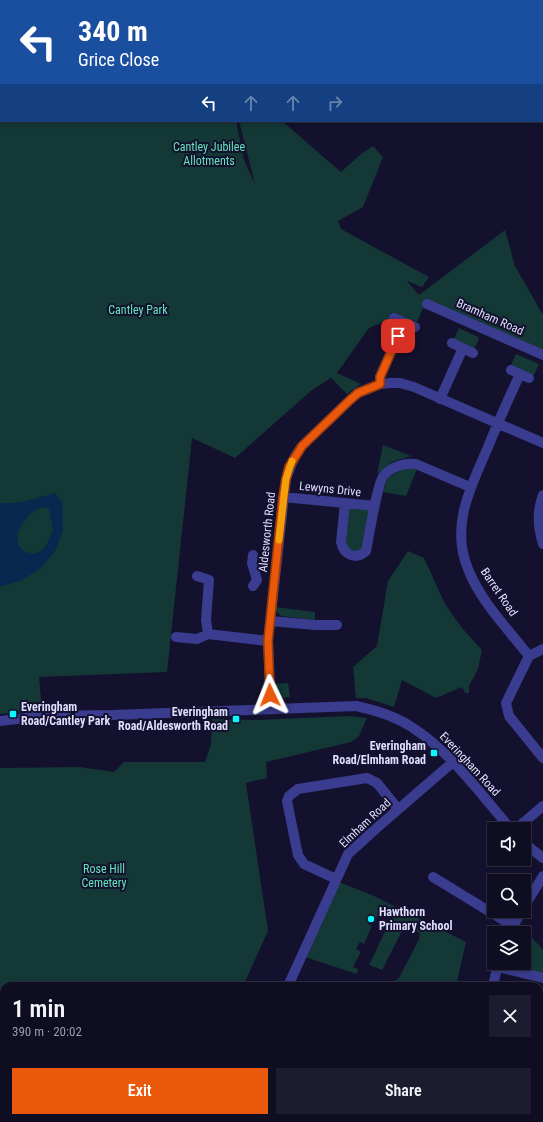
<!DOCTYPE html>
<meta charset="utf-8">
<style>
:root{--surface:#0f0d22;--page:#1d1b2f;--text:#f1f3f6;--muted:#9b9ca5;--line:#2f2d40;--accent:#ea580c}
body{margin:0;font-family:"Roboto Condensed",sans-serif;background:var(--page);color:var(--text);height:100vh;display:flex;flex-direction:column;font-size:15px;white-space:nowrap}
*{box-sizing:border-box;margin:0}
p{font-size:13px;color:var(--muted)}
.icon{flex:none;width:22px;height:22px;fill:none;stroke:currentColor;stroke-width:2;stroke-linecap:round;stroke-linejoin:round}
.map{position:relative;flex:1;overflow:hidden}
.drawer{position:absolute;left:0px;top:982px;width:543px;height:140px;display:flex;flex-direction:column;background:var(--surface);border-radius:12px 12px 0 0;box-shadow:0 2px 6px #0003,0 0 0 1px var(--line)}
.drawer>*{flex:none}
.guide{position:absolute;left:0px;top:0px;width:543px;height:122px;box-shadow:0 2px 6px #0003,0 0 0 1px var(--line);background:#1a4fa0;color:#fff;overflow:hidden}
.controls{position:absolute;left:487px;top:822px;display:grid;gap:8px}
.controls a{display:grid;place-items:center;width:44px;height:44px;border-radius:0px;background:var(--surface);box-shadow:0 2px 6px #0003,0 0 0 1px var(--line);font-size:20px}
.pin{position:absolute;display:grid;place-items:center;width:34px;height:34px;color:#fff;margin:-17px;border-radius:8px;box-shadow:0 2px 6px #0006}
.me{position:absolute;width:44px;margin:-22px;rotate:358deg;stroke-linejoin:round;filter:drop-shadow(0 0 3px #0008)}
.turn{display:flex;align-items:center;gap:14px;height:84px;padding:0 12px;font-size:18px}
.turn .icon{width:52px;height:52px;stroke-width:2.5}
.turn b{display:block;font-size:28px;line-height:34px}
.lanes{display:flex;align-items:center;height:38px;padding:0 12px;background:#0003;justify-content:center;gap:20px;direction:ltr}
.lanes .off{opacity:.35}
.round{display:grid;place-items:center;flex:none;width:42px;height:42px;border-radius:0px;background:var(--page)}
.overview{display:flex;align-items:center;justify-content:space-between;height:68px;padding:0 12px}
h1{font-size:24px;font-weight:600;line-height:30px}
.primary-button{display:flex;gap:8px;margin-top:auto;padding:8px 12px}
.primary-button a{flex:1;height:46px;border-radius:0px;background:var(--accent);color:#fff;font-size:16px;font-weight:600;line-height:46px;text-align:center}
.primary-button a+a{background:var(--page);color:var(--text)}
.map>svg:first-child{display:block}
</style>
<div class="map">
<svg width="543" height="1122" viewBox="0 0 543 1122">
<rect width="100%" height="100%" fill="#14112e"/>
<path fill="#133835" d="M0,0H247L1,1V121H236L244,160L255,184L239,121H282L341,172L361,154L373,146L383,157L363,207L338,221L341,229L429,277L422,287L407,281L419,295L505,230L515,266L543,315V351L427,299L417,322L391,313L388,320L369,328L337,373L361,384L347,394L331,378L312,390L235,458L192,438L167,672L39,677L42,711L0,714Z
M459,328L478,337L479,339L475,347L473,349L454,339Z
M516,354L539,364L534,375L511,365Z
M383,445L411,456L392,462L377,474Z
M405,468L417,469L406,496L383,492L388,477Z
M345,503L375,506L366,551L346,552Z
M408,551L424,558L445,604L462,628L482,650L478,669L469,686V693H465L462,687L436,698L402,680L394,707L366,698H356L353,667L377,646L388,581Z
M275,607L315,612V620L281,616L275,610Z
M288,683L290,697L281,698L276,695L275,684Z
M347,716L367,718L359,736L351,742L266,762L267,778L246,783L268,931L243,986H4V1118H187L186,1122H0V768L80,767L114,772L124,762H205L211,744L212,719L258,720Z
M339,882L374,896L466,942L456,986H383V985L390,984L399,978L419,939L420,933L405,925L382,970L369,965L391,919L379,913L376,919L371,917L368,924L372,926L364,944L360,942L356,949L361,952L353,967L358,969L357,974L305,957Z
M520,924L543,950V975L515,966L512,963H524V933H514Z
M539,1070L543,1076V1122H489L490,1118H539Z"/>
<path fill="#09274f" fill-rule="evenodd" d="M55,493L62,502L63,530L55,551L41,568L22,580L0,587V503C18,505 37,498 55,493ZM42,507L49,509L53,530L45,548L35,554L25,552L19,546L17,537L21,525L31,513Z"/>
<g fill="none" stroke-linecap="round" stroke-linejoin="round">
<path stroke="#3a3c8f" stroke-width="10" d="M427,304L543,355
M394,318L415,327
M452,343L473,353
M511,370L529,378
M520,374C509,398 498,422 488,447C471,487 450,525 468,569C481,602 508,629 529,656
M380,384V377L404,323
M440,399L463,348
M543,495C537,510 538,528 543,544
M283,497L375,506
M345,503L341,542C344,556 356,560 366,551C369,537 377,483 384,475C392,466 405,463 416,464L470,487
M253,555L252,563L257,580L253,586
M197,576L209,580L206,620L208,634L268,641
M271,621L315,625H337
M176,637L197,639L208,634
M543,649L529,656L506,703L509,716L543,758
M271,709L268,641L286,479L294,458L302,446L350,400L358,393L380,384L391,383H400L414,387L543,443
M0,721L43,716L113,715L356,706C375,710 397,717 413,728C452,753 481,795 511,829
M516,829L543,806
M524,843L543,858
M433,877L513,926
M336,879L304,864L298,855L287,801L289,796L298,789L367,778L377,783L398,809
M524,907L543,876
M509,933L522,911
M498,967L543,978
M288,986L348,854L379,826L453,762
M493,986L498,963
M245,1118V1122
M447,1122L452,1118"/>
</g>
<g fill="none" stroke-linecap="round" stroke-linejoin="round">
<g stroke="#983908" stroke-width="10">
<path id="route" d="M270,695L268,641L283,497L286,479L289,467L302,446L350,400L358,393L380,384V377L398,336"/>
</g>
<use href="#route" stroke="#ea580c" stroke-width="7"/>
<path stroke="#f59e0b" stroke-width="7" d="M279,540L286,479L292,461"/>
</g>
<g fill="#0af6ff" stroke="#14112e" stroke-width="1.5">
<rect x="9" y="710" width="8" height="8" rx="2"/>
<rect x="232" y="715" width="8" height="8" rx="2"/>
<rect x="430" y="749" width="8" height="8" rx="2"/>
<circle cx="371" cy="919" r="4"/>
</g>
<g text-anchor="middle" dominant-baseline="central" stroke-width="4" stroke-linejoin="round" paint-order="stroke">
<g font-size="12" fill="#62e6bd" stroke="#14112e">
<text x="209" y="147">Cantley Jubilee<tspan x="209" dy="14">Allotments</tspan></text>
<text x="138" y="310">Cantley Park</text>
<text x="104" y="869">Rose Hill<tspan x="104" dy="14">Cemetery</tspan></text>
</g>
<g font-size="12" fill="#dfdeff" stroke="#14112e">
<text transform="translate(490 317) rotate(24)">Bramham Road</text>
<text transform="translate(330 489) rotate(6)">Lewyns Drive</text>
<text transform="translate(267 532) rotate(-84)">Aldesworth Road</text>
<text transform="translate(499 592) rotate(56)">Barret Road</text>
<text transform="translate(470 764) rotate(47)">Everingham Road</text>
<text transform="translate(365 823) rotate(-43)">Elmham Road</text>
</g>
<g font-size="12" font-weight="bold" fill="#dfdeff" stroke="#14112e" text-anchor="start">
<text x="21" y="707">Everingham<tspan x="21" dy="14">Road/Cantley Park</tspan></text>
<text x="228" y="712" text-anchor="end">Everingham<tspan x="228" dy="14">Road/Aldesworth Road</tspan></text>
<text x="426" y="746" text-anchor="end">Everingham<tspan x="426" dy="14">Road/Elmham Road</tspan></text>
<text x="379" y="912">Hawthorn<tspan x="379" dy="14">Primary School</tspan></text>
</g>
</g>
</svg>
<div class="controls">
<a><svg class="icon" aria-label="sound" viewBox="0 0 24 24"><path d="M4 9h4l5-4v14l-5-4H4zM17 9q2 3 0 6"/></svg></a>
<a><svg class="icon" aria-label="search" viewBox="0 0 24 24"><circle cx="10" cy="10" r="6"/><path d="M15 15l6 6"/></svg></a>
<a><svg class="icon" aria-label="layers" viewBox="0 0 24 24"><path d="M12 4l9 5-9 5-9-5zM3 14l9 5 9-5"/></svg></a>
</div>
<div class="pin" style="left:398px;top:336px;background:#d93025"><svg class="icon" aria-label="arrive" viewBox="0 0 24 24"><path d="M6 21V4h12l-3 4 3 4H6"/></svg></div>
<svg class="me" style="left:270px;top:695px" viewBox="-20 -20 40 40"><path d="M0-17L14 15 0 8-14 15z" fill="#ea580c" stroke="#fff" stroke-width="4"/></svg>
<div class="guide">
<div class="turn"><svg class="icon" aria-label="left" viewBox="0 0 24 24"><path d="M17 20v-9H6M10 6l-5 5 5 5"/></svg><div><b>340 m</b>Grice Close</div></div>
<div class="lanes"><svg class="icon" aria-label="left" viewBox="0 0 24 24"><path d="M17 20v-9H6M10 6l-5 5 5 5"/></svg><svg class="icon off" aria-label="ahead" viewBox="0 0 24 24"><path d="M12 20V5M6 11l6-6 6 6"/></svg><svg class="icon off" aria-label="ahead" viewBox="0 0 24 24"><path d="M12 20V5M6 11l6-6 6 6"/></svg><svg class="icon off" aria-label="right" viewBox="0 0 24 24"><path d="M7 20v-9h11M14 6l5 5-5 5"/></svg></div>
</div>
<section class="drawer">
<div class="overview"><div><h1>1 min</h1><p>390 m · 20:02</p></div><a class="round"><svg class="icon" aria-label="close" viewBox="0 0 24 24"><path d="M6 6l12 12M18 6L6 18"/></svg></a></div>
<div class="primary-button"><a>Exit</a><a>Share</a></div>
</section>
</div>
